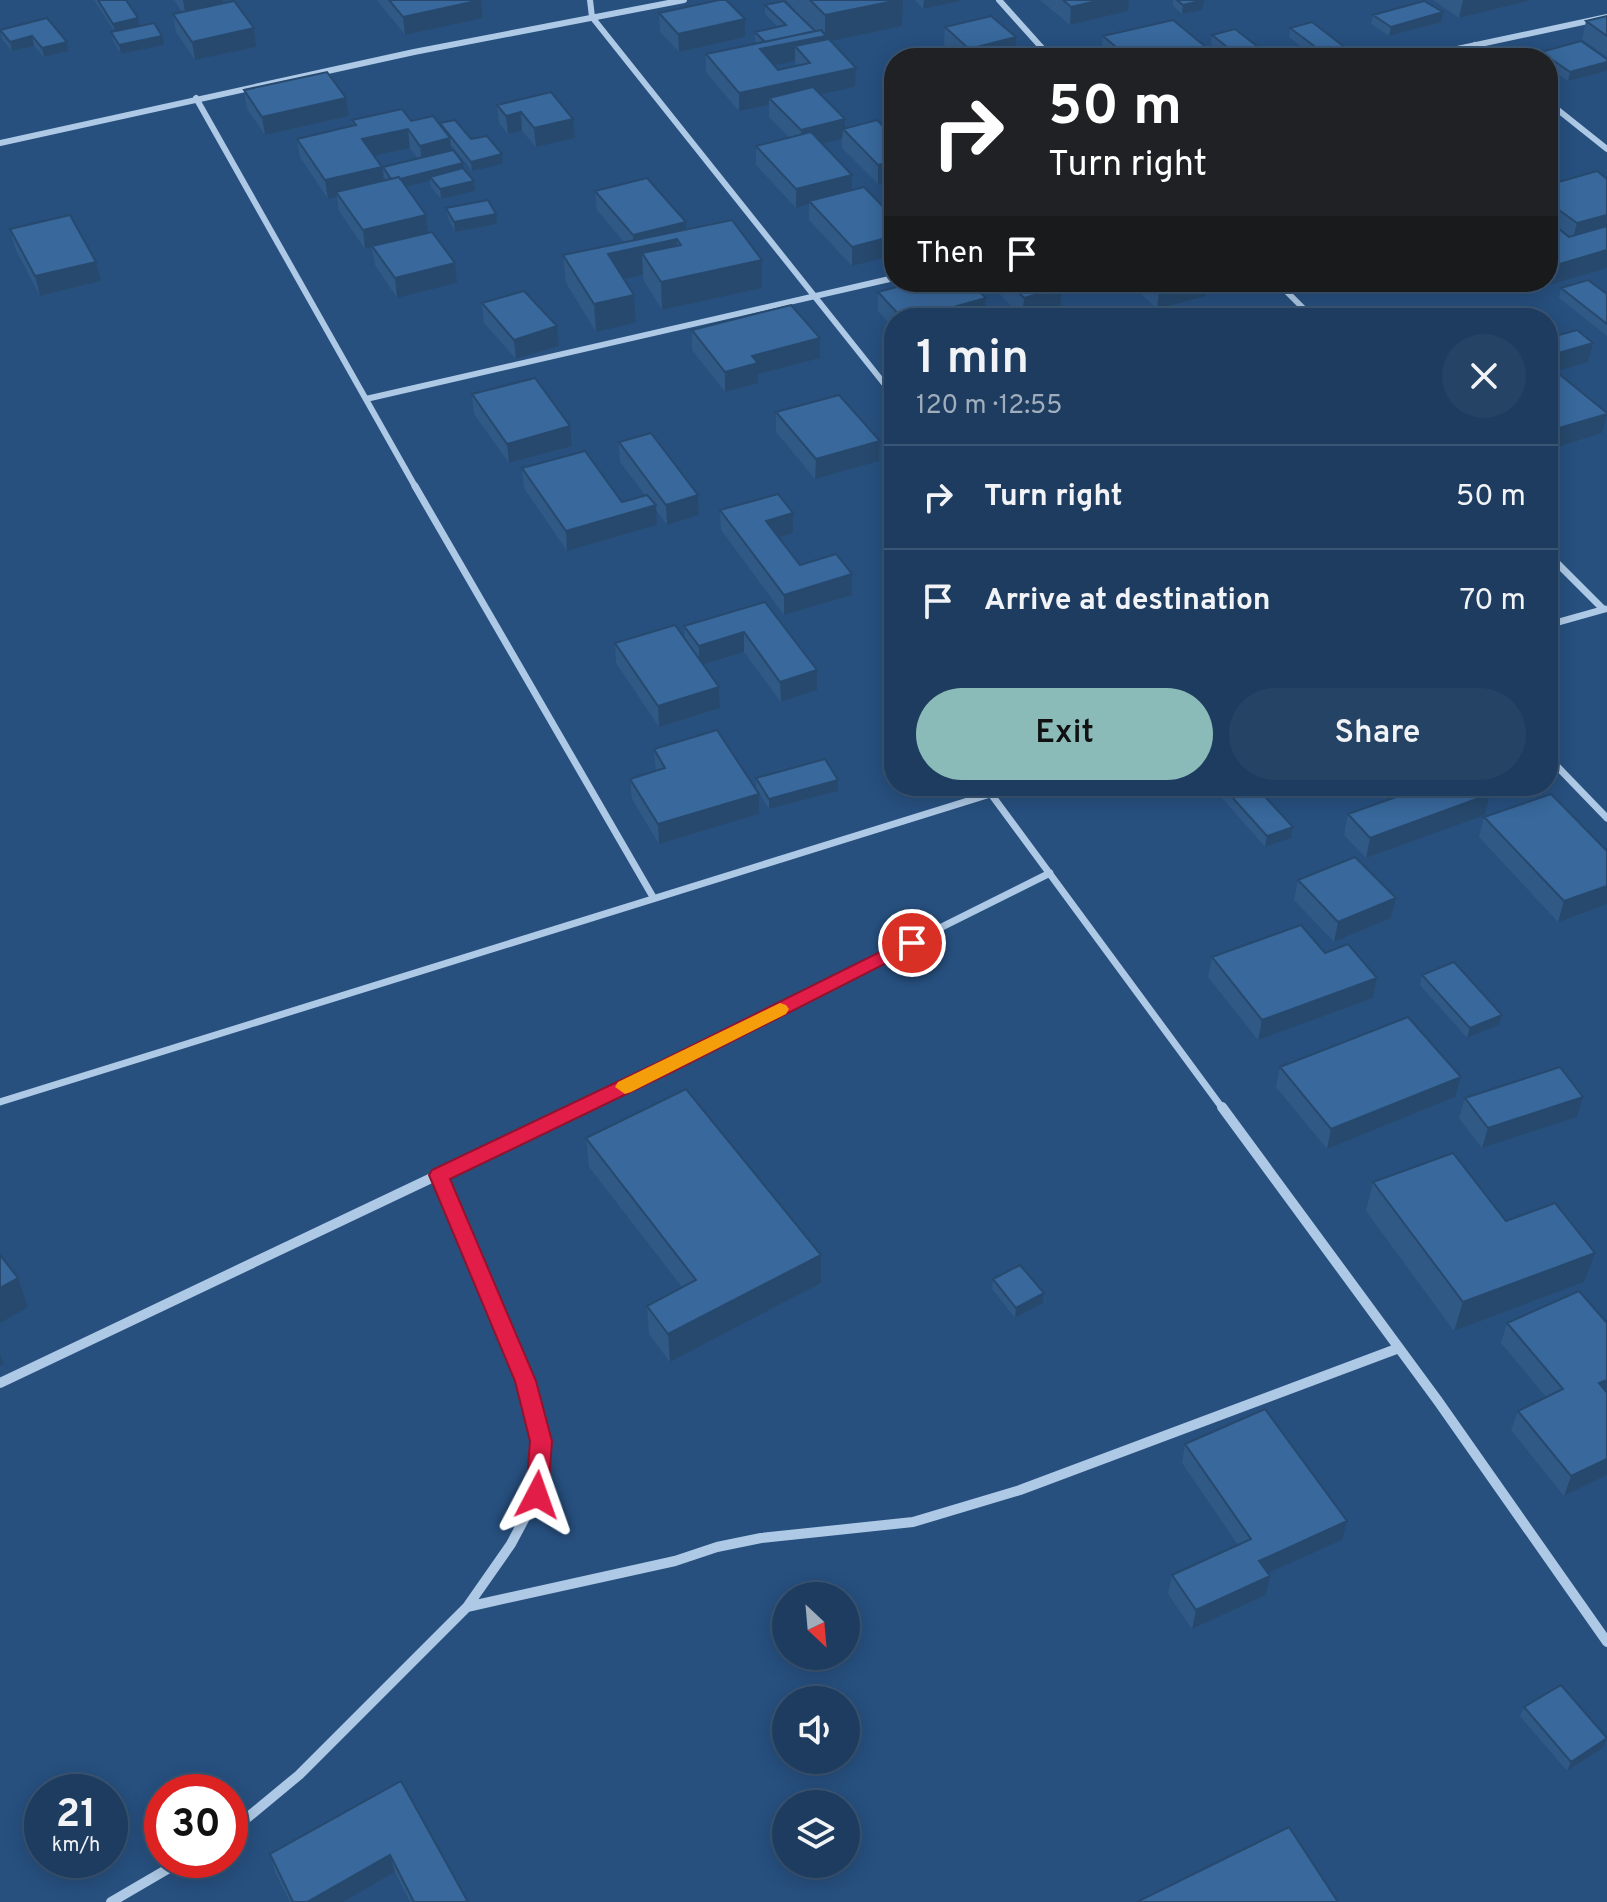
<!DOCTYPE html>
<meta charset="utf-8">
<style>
:root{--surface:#1d3c5f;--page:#254365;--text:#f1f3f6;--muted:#a0adbd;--line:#3b5674;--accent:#8bbbb9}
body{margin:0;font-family:Overpass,sans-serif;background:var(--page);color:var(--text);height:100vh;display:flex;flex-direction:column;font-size:30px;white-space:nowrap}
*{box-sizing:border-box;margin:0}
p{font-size:26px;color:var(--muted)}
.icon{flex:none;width:44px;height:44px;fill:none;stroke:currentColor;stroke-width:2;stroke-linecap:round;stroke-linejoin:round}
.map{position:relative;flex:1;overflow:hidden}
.details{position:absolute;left:884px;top:308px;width:674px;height:488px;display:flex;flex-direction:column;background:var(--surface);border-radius:32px;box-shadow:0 4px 20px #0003,0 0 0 2px var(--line)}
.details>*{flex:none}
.banner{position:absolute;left:884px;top:48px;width:674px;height:244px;border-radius:32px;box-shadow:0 4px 20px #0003,0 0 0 2px var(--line);background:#202124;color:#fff;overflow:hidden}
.needle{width:52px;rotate:154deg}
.controls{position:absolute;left:772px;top:1582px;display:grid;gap:16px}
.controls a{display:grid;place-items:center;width:88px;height:88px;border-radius:50%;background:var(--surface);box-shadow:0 4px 20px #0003,0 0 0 2px var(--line);font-size:40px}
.speed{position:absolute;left:24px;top:1774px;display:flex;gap:16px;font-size:40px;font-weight:700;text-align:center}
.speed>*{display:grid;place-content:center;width:104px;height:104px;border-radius:50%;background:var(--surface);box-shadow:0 4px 20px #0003,0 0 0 2px var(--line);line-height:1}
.speed small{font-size:20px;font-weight:400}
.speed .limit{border:12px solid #d22;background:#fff;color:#111}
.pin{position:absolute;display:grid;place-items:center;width:68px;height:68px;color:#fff;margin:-34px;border:4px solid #fff;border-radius:50%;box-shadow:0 2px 8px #0007}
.me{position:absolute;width:88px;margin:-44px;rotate:4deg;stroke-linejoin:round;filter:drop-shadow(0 0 6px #0008)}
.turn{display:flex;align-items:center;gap:28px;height:168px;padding:0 32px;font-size:36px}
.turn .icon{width:104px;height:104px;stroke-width:2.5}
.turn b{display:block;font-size:56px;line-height:68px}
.then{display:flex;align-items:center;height:76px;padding:0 32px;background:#0003;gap:16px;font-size:30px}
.round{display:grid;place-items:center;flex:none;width:84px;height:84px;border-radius:42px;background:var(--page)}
.summary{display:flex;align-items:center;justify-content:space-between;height:136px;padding:0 32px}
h1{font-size:48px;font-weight:600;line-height:60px}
.action{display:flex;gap:16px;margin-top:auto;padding:16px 32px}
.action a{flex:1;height:92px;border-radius:48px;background:var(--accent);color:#111;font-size:32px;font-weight:600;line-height:92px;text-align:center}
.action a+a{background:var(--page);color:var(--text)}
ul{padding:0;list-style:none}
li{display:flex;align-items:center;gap:24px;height:104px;padding:0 32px;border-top:2px solid var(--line)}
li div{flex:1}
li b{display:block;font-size:30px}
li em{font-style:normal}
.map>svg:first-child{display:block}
</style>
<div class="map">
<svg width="1607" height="1902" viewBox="0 0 1607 1902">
<rect width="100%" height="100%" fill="#27507f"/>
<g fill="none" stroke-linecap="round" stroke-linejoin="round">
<path stroke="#aec9e5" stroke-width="6" d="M590,0L592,17L894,396
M999,0L1051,58
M1475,45L1491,58
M1415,58L1607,17
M196,98L416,488
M1548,102L1607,149
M0,143L414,52L684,0
M1277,282L1313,318
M366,399L894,278"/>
<path stroke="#aec9e5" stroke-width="7" d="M415,486L653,897
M1548,554L1603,609
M1548,625L1605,609
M1548,757L1607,818
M991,794L1223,1109
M0,1102L1016,786
M577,1109L1050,873"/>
<path stroke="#aec9e5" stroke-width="10" d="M1222,1107L1438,1401L1607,1642
M0,1383L581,1107
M467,1607L675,1561L717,1547L761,1538L913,1522L1020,1490L1399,1348
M230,1832L299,1775L467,1607L511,1544L537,1495L541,1441L525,1381L439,1175
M111,1902L183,1860"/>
</g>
<path fill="#305986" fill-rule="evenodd" d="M94,0H126L138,18L139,26L164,45L121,54L113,41L111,32L114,31Z
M174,0H223L224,3L254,28L256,47L195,60L176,32L173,14L182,12Z
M377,0H481L483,18L405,35Z
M786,0H903L902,26L830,41L855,87L820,94L845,128L894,137L878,184L842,148V139L822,144L852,190L864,187L852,266L809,220V204L796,208L756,165V146L790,138L769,117V105L739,111L706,72V54L757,43L755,41V32L778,27L765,14V5L810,27ZM795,61L796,66L778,70L774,65Z
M915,0H964L923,9Z
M1040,0H1129L1128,11L1070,25Z
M1173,0H1203L1202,10L1182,14L1173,6Z
M1433,0H1528V1L1459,18Z
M659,13L745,19V37L679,52L660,32Z
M1373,15L1441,22L1389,36L1371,24Z
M1607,16V57L1582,39L1586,21Z
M945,27L1015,56L1006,58H951L957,57L944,45Z
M1290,28L1347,49L1345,58H1316L1289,37Z
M0,30L67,42L69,51L44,57L34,46L12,51L2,39Z
M1212,35L1272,58H1228L1211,44Z
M1103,36L1207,48L1206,58H1105L1101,55Z
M1541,52L1607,59V71L1568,81L1548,68V58H1539Z
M244,90L349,116L265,135L247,109Z
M551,92L575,138L536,147L522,131L508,134L499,123L497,105Z
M352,120L411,121L441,126L440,123L471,139L503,164L472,171L451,145V151L463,163V168L474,181L475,191L441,199L431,187L430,181L406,187L426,215L429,232L457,283L397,298L375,265L372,248L365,249L339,211L337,197L328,199L300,157L297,139L353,126ZM410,148L418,159L383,167L384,177L386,180L383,181L374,156Z
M1607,179L1549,285L1545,282H1548V185Z
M595,191L762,260V288L662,310L644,281L643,275L624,279L636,323L596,332L566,283L563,255L624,242L597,210Z
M446,208L496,214L497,224L455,232L448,218Z
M10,229L101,281L40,296L15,248Z
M988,282H1056L1060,307L1022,317Z
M1128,282H1208L1206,296L1157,309Z
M1479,282H1533V283L1495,294Z
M1561,288L1607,294V336L1559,298Z
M878,292L986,298L985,318H894V329L878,311Z
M482,303L559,346L516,359L484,323Z
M692,330L820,358L758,374V383L725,392L692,350Z
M1548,377L1607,413L1602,433L1555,448L1548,443Z
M472,394L572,446L509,463L474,414Z
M776,412L880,441L879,461L815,479L776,432Z
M619,442L698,495L699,515L667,525L656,510L657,525L567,551L524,488L522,468L622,502L645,495L620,462Z
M720,510L793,533L779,537L800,565L852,574V595L784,615L721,530Z
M765,602L817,670V690L781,702L744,652L703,665L719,687L720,708L659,727L616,663L615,643L685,639L684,626Z
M654,749L759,814L659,844L632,799L630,779L656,771Z
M756,778L838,780V791L769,809L756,788Z
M1216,786H1255L1293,827L1291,838L1265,847L1215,790Z
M1490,794L1485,815L1366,858L1344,835L1348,814Z
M1484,817L1607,851L1558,922L1479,837Z
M1298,880L1396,898L1391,918L1334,942L1294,900Z
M1325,953L1377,978L1373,998L1258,1040L1208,977L1212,957Z
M1422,975L1499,1025L1467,1038L1420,985Z
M1280,1067L1461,1077L1455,1097L1327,1149L1276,1087Z
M1465,1098L1577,1117L1482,1148L1459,1118Z
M586,1138L821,1283L670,1362L649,1334L647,1306L682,1287L589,1167Z
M1373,1182L1506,1221L1584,1282L1454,1331L1366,1211Z
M993,1279L1044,1293L1043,1303L1015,1318L992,1289Z
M1507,1323H1607V1475L1564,1496L1511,1430L1518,1411L1546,1397L1501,1343Z
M1185,1444L1342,1540L1268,1573L1266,1595L1192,1629L1168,1594L1172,1575L1238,1545L1182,1463Z
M1524,1707L1603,1748L1567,1771L1520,1716Z
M401,1781L468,1902H410L395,1872L343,1902H290L275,1872L270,1854Z"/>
<path fill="#27496d" d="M183,0H223L225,9L186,17Z
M481,0L483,18L405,35L403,17Z
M866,0H903L902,26L826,42L795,46V61L761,68L760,49L825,36V15Z
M924,0H964L923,9Z
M1101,0H1129L1128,11L1070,25L1071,7Z
M1204,0L1202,10L1182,14L1183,5Z
M1463,0H1528V1L1459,18Z
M1443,12L1441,22L1389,36L1391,27Z
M138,18L140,28L115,33L113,24Z
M745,19V37L679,52L678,34Z
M254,28L256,47L195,60L192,42Z
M32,36L34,46L12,51L10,42Z
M162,36L164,45L121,54L119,45Z
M1016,37L1015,56L1006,58H969V49Z
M67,42L69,51L44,57L42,48Z
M1207,48L1206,58H1165Z
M1347,49L1345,58H1324L1325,54Z
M1607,62V71L1568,81L1570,72Z
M856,68L855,87L775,104L769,98V105L739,111V93Z
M346,98L349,116L265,135L262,117Z
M521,112L522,131L508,134L506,116Z
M573,119L575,138L536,147L534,128Z
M845,119V132L843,129L842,139L801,149V130Z
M408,129L410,148L365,158L362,139Z
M450,138L452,157L422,164L420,146Z
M502,154L503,164L472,171L471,162Z
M1558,155L1553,174L1548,175V158Z
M894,161V179L878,184V165Z
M463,163L464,173L430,177V181L393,190L392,181Z
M382,167L384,186L336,192L337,197L328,199L325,180Z
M852,175V194L809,201V204L796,208V189Z
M474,181L475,191L441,199L440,189Z
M496,214L497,224L455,232L454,222Z
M426,215L429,234L365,249L363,230Z
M1607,215V232L1572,242L1577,223Z
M686,222V241L677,239L678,267L642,253L643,275L609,282L608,254L634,248L633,235Z
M894,236V255L852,266V247Z
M1607,250V268L1549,285L1553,266Z
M762,260V288L662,310L661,282Z
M96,262L101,281L40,296L35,276Z
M455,263L457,283L397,298L395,278Z
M1188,282H1208L1206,296L1157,309L1159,290Z
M1497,282H1533V283L1495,294Z
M1062,287L1060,307L1022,317L1024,298Z
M634,295L636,323L596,332L594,304Z
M986,298L985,318H914Z
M557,326L559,346L516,359L514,340Z
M820,338V358L758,374V383L725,392V372L752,356Z
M1593,343L1588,362L1548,374V356Z
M1607,414L1602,433L1555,448L1559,428Z
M570,426L572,446L509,463L507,444Z
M880,441L879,461L815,479L816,459Z
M698,495L699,515L667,525L666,505Z
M656,505L657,525L567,551L566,531Z
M793,513V533L767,541L766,521Z
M852,574V595L784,615V595Z
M744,632V652L699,666V646Z
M817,670V690L781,702L780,682Z
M719,687L720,708L659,727L658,706Z
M838,780V791L769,809V799Z
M759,794V814L659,844L658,824Z
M1490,794L1485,815L1366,858L1370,838Z
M1293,827L1291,838L1265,847L1267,836Z
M1607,886V904L1558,922L1564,901Z
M1396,898L1391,918L1334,942L1338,922Z
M1377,978L1373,998L1258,1040L1262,1020Z
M1502,1015L1499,1025L1467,1038L1470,1028Z
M1461,1077L1455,1097L1327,1149L1331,1129Z
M1583,1097L1577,1117L1482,1148L1488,1128Z
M1595,1253L1584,1282L1454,1331L1463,1302Z
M821,1255V1283L670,1362L668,1334Z
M18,1278L28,1307L0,1323V1288Z
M1044,1293L1043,1303L1015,1318L1016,1308Z
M0,1354L4,1364L0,1366Z
M1607,1380V1396L1599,1383Z
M1607,1459V1475L1564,1496L1571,1476Z
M1347,1521L1342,1540L1255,1579L1259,1561Z
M1270,1576L1266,1595L1192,1629L1196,1610Z
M1607,1739L1603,1748L1567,1771L1571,1762Z
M390,1855L395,1872L343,1902H307Z"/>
<path fill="#38689c" stroke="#27496d" stroke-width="2" d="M98,0H126L138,18L113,24Z
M389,0H481L403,17Z
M719,0H726L745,19L678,34L659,13Z
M810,0H899L825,15Z
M1063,0H1101L1071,7Z
M1177,0H1204L1183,5Z
M234,1L254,28L192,42L173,14Z
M784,1L815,31L765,42L755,32L786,25L765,5Z
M1424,1L1443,12L1391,27L1373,15Z
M991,16L1016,37L969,49L945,27Z
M1607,16V36L1586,21Z
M47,18L67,42L42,48L32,36L10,42L0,30Z
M1173,20L1207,48L1165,58H1129L1103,36Z
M1312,22L1347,49L1325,54L1290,28Z
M154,23L162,36L119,45L111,32Z
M1235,29L1272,58H1241L1212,35Z
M821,30L826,36L760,49L778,70L810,63L795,46L829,39L856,68L739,93L706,54Z
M1581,41L1607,59V62L1570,72L1541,52Z
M327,72L346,98L262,117L244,90Z
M813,87L845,119L801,130L769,98Z
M551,92L573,119L534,128L521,112L506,116L497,105Z
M402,109L411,121L433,116L450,138L420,146L408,129L362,139L382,167L325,180L297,139L356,125L352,120Z
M455,120L471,139L487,136L502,154L471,162L440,123Z
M877,120L894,137V161L878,165L843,129Z
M811,132L852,175L796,189L756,146Z
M1548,148L1558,155L1548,158Z
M453,150L463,163L400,179L399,177L391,179L383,167Z
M463,168L474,181L440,189L430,177Z
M1597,171L1607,179V215L1577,223L1548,202V185Z
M399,177L426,215L363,230L336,192Z
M647,178L686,222L633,235L595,191Z
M864,187L894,218V236L852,247L809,201Z
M488,200L496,214L454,222L446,208Z
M70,215L96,262L35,276L10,229Z
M732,220L762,260L661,282L642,253L681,245L677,239L608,254L634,295L594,304L563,255Z
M1548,220L1569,237L1607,226V250L1553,266L1548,262Z
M432,232L455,263L395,278L372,246Z
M1588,280L1607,294V324L1561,288Z
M915,282H970L986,298L914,318H902L878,292Z
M1008,282H1056L1062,287L1024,298Z
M1151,282H1188L1159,290Z
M524,291L557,326L514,340L482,303Z
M791,305L820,338L752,356L758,363L725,372L692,330Z
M1577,330L1593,343L1548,356V338Z
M1559,374L1607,413V414L1559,428L1548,419V377Z
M535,378L570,426L507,444L472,394Z
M839,395L880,441L816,459L776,412Z
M651,433L698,495L666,505L619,442Z
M585,451L622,502L647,495L656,505L566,531L522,468Z
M778,494L793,513L766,521L800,565L836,554L852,574L784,595L720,510Z
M765,602L817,670L780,682L744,632L699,646L684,626Z
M675,625L719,687L658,706L615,643Z
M717,730L759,794L658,824L630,779L665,768L654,749Z
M825,759L838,780L769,799L756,778Z
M1222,786H1255L1293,827L1267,836Z
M1427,786H1482L1490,794L1370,838L1348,814Z
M1551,794L1607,851V886L1564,901L1484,817Z
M1355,857L1396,898L1338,922L1298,880Z
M1301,925L1325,953L1348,944L1377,978L1262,1020L1212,957Z
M1454,962L1502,1015L1470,1028L1422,975Z
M1408,1017L1461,1077L1331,1129L1280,1067Z
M1560,1067L1583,1097L1488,1128L1465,1098Z
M686,1089L821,1255L668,1334L647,1306L696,1280L586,1138Z
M1453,1153L1506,1221L1555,1203L1595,1253L1463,1302L1373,1182Z
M0,1255L18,1278L0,1288Z
M1020,1265L1044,1293L1016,1308L993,1279Z
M1579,1291L1607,1323V1380L1599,1383L1607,1393V1459L1571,1476L1518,1411L1563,1389L1507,1323Z
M1265,1409L1347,1521L1259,1561L1270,1576L1196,1610L1172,1575L1251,1539L1185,1444Z
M1561,1685L1607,1738L1571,1762L1524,1707Z
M401,1781L468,1902H414L390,1855L307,1902H293L270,1854Z
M1289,1827L1338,1902H1137Z"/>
<path fill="#e11d48" stroke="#92132f" stroke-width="2" d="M912,936L918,938L921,943L918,947L670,1073L450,1179L536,1381L552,1441L548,1495L545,1502L537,1505L529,1502L526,1495L530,1441L515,1381L429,1175L432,1170L657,1063Z"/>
<path fill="#f59e0b" d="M780,1003L786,1005L789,1009L786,1014L631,1092L625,1094L615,1087L618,1082Z"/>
</svg>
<div class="controls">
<a><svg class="needle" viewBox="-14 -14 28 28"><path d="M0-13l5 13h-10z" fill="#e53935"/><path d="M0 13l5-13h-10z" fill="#a0adbd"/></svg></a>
<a><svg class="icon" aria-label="sound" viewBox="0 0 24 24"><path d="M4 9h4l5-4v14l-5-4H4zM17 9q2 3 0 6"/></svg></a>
<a><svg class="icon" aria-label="layers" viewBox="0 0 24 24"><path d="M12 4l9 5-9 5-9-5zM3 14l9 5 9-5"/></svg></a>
</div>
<div class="speed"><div>21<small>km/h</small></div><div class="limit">30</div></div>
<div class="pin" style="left:912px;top:943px;background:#d93025"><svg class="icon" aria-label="arrive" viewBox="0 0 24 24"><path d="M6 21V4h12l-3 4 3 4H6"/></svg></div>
<svg class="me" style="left:537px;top:1495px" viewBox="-20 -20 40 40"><path d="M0-17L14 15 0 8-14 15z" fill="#e11d48" stroke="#fff" stroke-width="4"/></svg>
<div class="banner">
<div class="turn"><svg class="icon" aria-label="right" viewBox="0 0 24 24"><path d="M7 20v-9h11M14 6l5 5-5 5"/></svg><div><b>50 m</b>Turn right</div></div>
<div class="then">Then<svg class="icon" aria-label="arrive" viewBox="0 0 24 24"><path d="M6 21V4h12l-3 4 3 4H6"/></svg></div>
</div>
<section class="details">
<div class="summary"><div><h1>1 min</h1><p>120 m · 12:55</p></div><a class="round"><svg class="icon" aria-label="close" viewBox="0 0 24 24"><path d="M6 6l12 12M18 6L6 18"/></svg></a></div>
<ul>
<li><svg class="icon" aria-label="right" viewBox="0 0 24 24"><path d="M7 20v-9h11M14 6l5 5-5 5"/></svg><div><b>Turn right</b></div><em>50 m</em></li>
<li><svg class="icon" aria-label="arrive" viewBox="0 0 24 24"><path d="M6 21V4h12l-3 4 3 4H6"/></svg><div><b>Arrive at destination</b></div><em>70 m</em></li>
</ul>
<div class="action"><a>Exit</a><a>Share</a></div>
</section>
</div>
